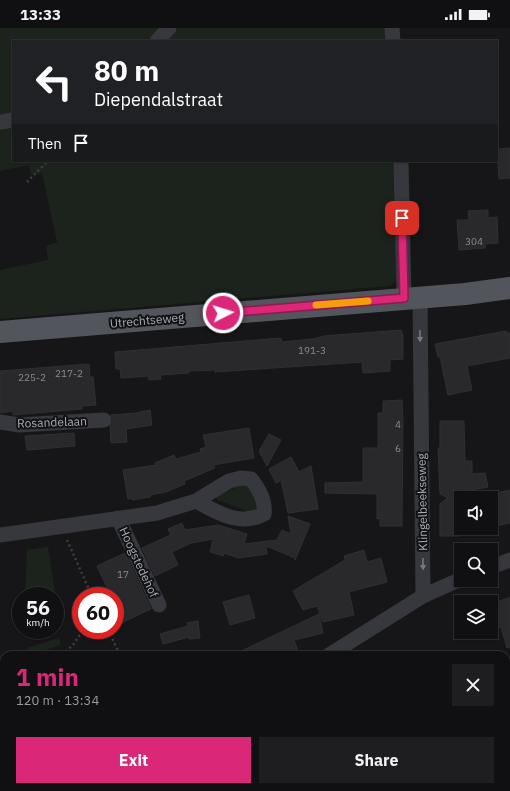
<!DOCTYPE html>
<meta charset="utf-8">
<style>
:root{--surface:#101012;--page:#1e1e20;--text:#f1f3f6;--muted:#9c9d9f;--line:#303032;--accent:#db2777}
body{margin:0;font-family:"IBM Plex Sans",sans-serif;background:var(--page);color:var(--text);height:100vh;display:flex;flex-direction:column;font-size:15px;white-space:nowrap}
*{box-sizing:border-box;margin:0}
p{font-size:13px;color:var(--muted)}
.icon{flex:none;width:22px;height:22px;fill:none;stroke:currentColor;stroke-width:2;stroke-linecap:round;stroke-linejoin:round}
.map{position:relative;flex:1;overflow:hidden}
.sheet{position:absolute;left:0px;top:623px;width:510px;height:140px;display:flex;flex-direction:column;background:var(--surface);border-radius:12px 12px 0 0;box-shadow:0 1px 3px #0004,0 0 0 1px var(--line)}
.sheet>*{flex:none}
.guide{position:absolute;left:12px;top:12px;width:486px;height:122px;border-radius:0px;box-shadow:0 1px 3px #0004,0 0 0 1px var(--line);background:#202124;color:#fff;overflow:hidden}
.fabs{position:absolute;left:454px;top:463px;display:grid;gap:8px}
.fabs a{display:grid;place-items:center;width:44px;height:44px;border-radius:0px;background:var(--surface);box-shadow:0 1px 3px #0004,0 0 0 1px var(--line);font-size:20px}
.speed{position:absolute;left:12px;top:559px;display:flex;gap:8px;font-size:20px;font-weight:700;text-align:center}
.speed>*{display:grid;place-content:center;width:52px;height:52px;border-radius:50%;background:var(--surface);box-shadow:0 1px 3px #0004,0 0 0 1px var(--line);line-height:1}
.speed small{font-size:10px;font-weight:400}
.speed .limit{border:6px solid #d22;background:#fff;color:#111}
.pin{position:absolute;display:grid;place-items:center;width:34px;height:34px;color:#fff;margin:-17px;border-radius:8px;box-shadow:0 2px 6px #0006}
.me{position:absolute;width:44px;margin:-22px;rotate:85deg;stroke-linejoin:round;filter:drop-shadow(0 0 3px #0008)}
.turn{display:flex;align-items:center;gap:14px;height:84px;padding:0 16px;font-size:18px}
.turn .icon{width:52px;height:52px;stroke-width:2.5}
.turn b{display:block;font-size:28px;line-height:34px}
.then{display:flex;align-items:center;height:38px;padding:0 16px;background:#0003;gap:8px;font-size:15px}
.round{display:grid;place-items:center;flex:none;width:42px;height:42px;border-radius:0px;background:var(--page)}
.summary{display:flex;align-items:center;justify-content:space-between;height:68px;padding:0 16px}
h1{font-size:24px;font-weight:700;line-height:30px;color:var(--accent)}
.cta{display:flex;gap:8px;margin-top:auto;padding:8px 16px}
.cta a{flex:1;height:46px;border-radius:0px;background:var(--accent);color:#fff;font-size:16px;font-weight:700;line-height:46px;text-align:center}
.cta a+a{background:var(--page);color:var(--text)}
.status{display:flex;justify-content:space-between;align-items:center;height:28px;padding:0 20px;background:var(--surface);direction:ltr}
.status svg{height:11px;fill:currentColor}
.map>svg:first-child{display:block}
</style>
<div class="status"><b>13:33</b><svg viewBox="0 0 49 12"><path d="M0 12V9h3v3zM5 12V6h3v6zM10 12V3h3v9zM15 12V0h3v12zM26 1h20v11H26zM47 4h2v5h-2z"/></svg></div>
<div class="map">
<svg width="510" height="763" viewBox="0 0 510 763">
<rect width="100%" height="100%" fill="#161618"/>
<path fill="#1c231d" d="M0,0H160L147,13H13V86L0,88Z
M177,0H386L387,13H166Z
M13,98V133H395L397,253L390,258L0,291V242L48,232L46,218L57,214L42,145L31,147L29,137L0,143V101Z
M247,454L257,473L258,482L249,484L218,472L216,470L218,468Z
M48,519L59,590L55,591V568H25L27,522Z
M59,610L61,617L29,627L27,620Z
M510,660V736L506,739V662Z"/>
<path fill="#29292c" stroke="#303034" d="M510,120V150L499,151L497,121Z
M488,182V190L497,189L498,215L485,216V220L459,222L457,192H469L468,183Z
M401,302L403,307V331L390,332V343L363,345L362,334L215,344V342L188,343L189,345L160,347L161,351L149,352L148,348L121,350L120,341H116L115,324L281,310L282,314L313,311L324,308Z
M506,303L507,305H510V330L467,338L472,362L448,367L440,329H438L435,316Z
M89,336L90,349H93L96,377L82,378V381L13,387V383L0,385V343Z
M402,372L403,392L402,498H380V490L377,491V466L325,465V455L363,454V420H378V385H383V373Z
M150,382L152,397L126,401L127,414L111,415L110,398L113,392L111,387L136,385Z
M440,393H464L465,433H472V446L485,445L488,459L465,463V468H461V508H440V476L448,470L440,466L438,421L440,419Z
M249,400L254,430L213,437L215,440L184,453L185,456L166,464L150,467V469L132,472V470L128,471L123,442L156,437L155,435L174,427L176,431L201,424L200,421L206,419L203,407Z
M74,405L75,418L27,422L25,408Z
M269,406L281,412L267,438L259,423Z
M291,429L299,444L311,438L318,481L288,485L281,452L276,455L269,441Z
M510,462V495L491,499V466Z
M288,488L310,496L295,532V530L266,518L267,526L238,530L224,525L223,528L210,524L213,511L191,515L172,524L178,537L155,548L142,520L171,507L168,501L182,495L185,502L218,497L247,506L244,516L277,512L282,502L291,506Z
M364,522L367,534L381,530L387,554L349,564L354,587L323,594L317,578L303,582L293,563L345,532L344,528Z
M125,525L151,581L123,594L115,577V568H111L97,538Z
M249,567L255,590L230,597L223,574Z
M510,569V619L507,620L501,599L494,601V599H491V576Z
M319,586L323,605L294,612L298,623L288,627H233Z
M198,593L200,610L189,611V609L163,616L160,606L188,598L187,595Z"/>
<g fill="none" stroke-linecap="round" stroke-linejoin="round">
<path stroke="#3d3f44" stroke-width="2.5" stroke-dasharray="2 3" stroke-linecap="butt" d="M27,154L48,133
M67,512L92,568
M108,602L120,627
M62,627L73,617L83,602
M0,635L4,634"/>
<path stroke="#37383d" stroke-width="8" d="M265,763L272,759"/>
<path stroke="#37383d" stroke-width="15" d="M392,0L393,13
M157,13L169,0
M0,94L13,92
M401,133L404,270
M420,269L423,568
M0,394L19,397L104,392
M118,490L159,577
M0,507L157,485L196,473L229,453L241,450L251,451C259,461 266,473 264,486C239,499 217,484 196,473
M491,539L510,532
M329,627L423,568L461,551
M180,759L182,763
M57,763L67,759
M164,763L167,759"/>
<path stroke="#53555c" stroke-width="22" d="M0,304L465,266L510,260"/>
</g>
<defs><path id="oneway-solid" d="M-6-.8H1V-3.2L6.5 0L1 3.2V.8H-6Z"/></defs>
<g fill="#757881">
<use href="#oneway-solid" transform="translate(420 308) rotate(89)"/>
<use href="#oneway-solid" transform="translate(423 536) rotate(89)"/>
</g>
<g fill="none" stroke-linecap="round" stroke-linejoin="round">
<g stroke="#8e194d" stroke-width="10">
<path id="route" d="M223,285L404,270L402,190"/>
</g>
<use href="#route" stroke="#db2777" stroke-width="7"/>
<path stroke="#f59e0b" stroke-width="7" d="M316,277L368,273"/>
</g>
<g text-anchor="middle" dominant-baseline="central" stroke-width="4" stroke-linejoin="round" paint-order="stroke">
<g font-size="10" fill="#888b94">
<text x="474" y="213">304</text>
<text x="312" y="322">191-3</text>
<text x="69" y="345">217-2</text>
<text x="32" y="349">225-2</text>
<text x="398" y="396">4</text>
<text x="398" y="420">6</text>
<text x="123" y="546">17</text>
</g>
<g font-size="12" fill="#a8adb8" stroke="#111113">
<text transform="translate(147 292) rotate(-5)">Utrechtseweg</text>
<text transform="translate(52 394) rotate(-2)">Rosandelaan</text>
<text transform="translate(422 474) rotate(-91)">Klingelbeekseweg</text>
<text transform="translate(139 534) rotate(65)">Hoogstedehof</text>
</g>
</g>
</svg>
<div class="fabs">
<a><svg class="icon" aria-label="sound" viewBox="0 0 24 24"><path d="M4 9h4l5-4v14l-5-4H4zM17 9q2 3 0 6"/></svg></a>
<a><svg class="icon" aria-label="search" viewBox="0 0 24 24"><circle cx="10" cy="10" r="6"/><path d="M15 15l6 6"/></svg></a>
<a><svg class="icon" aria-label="layers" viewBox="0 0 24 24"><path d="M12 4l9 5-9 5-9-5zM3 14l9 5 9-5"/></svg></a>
</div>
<div class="speed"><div>56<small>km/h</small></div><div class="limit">60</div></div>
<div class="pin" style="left:402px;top:190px;background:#d93025"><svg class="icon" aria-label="arrive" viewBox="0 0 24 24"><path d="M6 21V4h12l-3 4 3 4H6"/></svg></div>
<svg class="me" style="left:223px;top:285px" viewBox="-20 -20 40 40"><circle r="17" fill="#db2777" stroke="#fff" stroke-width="3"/><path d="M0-11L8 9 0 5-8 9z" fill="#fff"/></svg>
<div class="guide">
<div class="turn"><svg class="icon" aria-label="left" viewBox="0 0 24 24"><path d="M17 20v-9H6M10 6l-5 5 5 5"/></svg><div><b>80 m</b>Diependalstraat</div></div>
<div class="then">Then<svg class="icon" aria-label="arrive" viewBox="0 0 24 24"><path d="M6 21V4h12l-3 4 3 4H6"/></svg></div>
</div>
<section class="sheet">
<div class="summary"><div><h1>1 min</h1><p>120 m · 13:34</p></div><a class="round"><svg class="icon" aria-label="close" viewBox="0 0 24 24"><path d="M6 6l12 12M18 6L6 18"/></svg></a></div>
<div class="cta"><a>Exit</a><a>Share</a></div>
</section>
</div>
